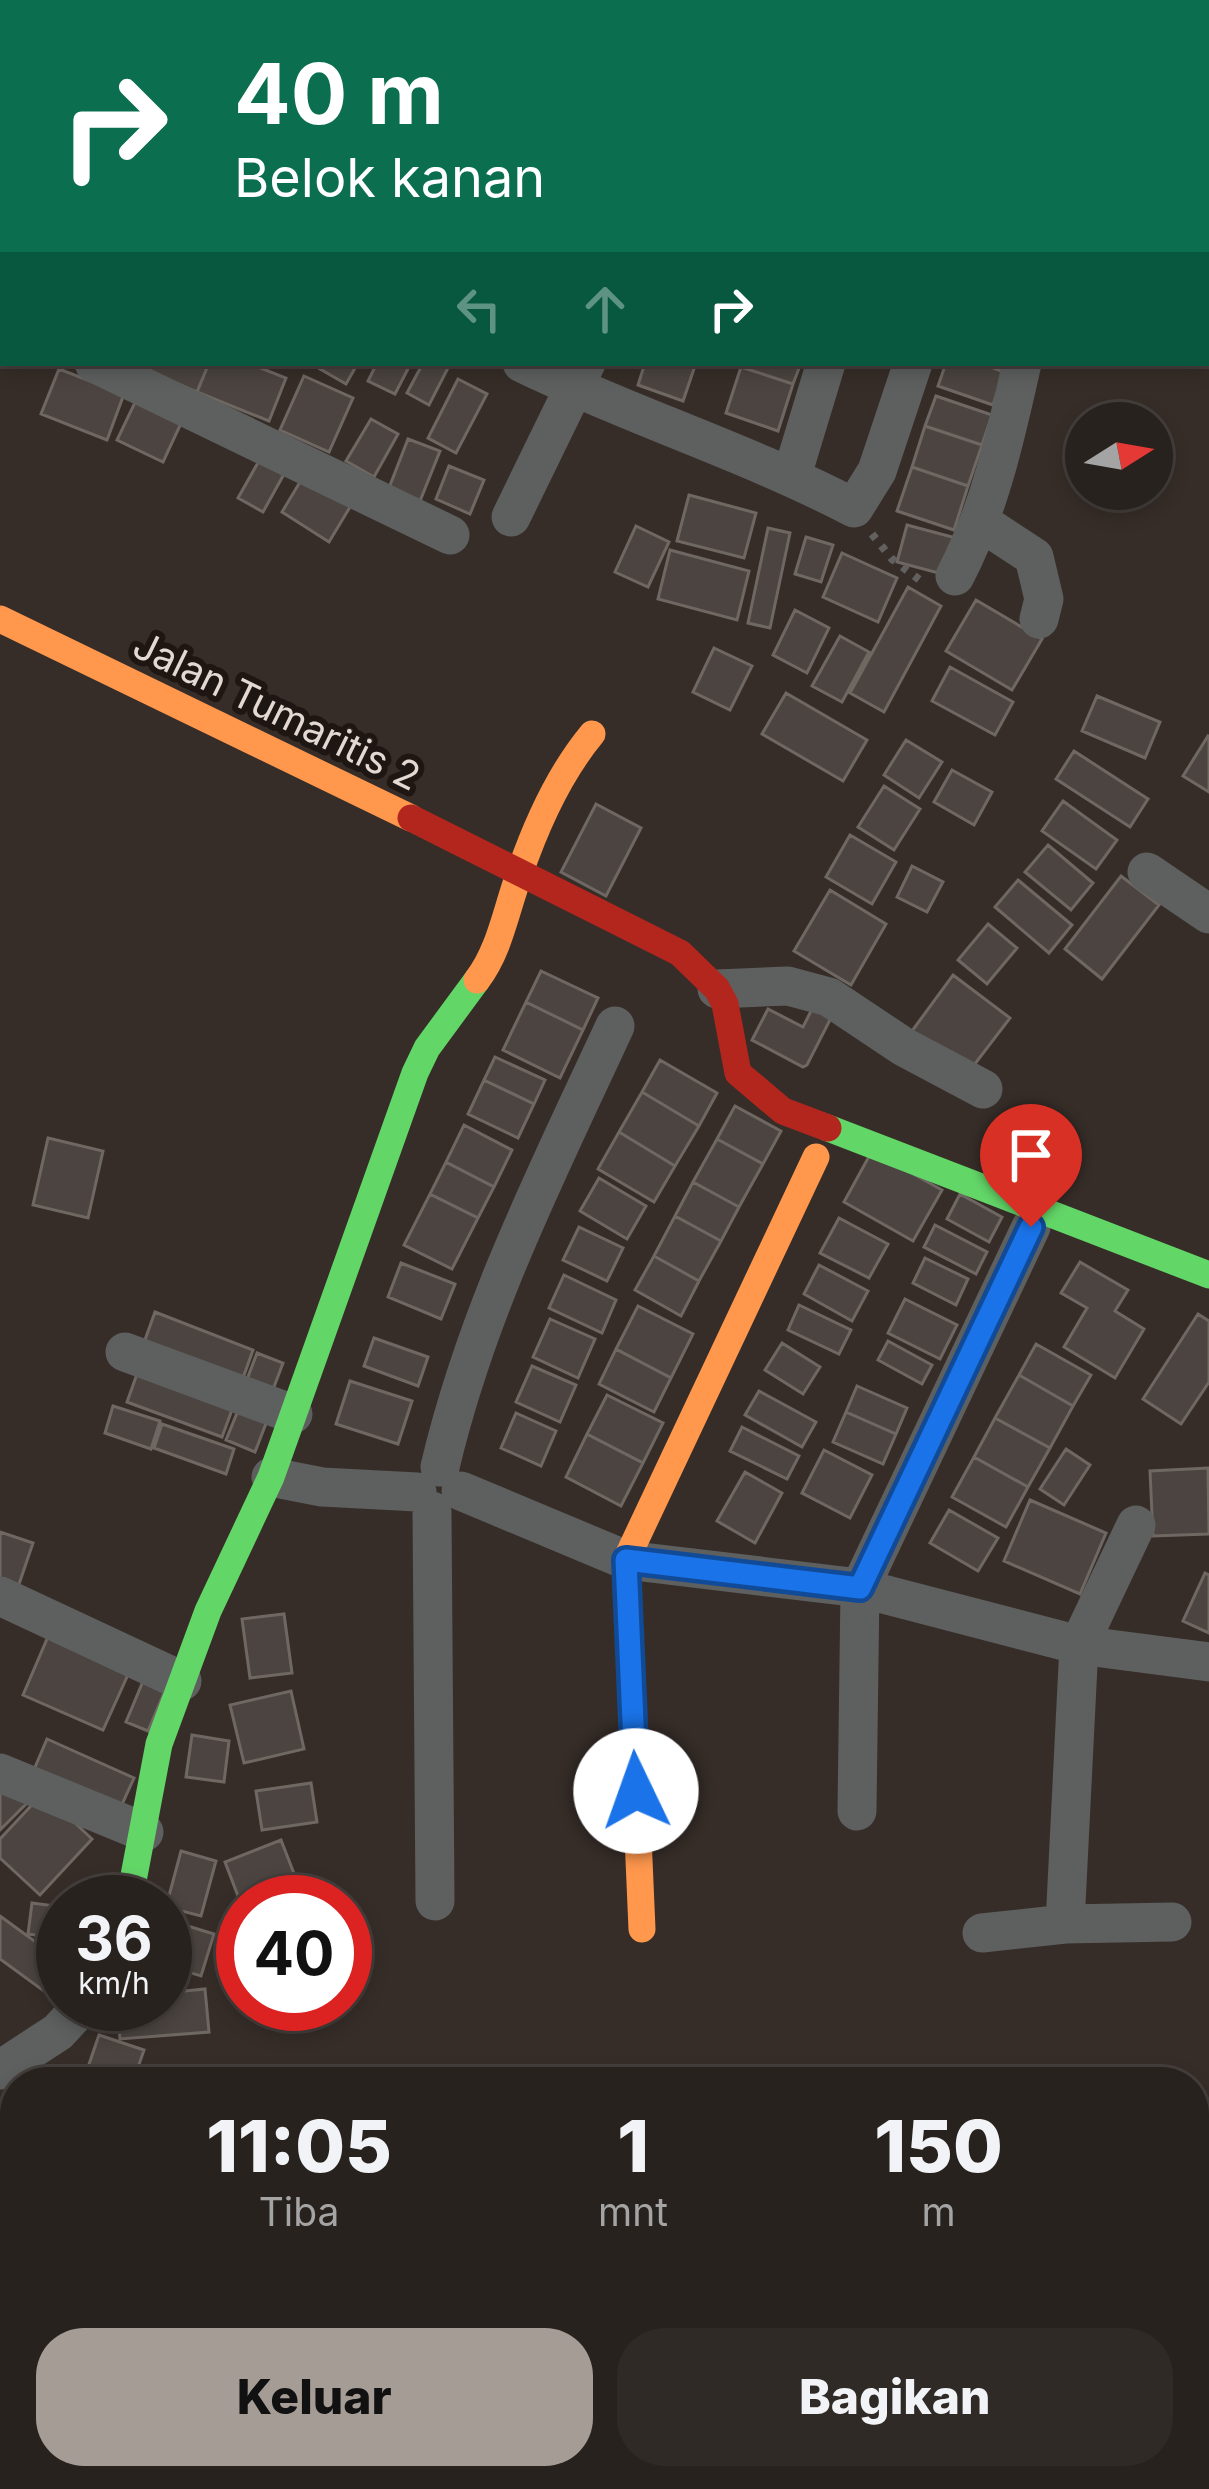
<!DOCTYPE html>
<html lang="id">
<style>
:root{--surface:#28221e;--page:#302a27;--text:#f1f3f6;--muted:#a5a4a4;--line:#443f3c;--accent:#a69c96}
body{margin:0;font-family:Inter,sans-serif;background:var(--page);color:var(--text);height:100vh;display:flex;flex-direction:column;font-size:45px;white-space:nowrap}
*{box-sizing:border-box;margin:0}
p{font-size:39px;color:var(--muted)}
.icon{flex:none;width:66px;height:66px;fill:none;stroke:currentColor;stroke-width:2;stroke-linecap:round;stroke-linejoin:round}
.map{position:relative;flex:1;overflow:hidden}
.details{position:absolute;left:0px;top:2067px;width:1209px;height:423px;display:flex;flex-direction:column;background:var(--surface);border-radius:48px 48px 0 0;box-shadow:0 6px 18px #0003,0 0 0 3px var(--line)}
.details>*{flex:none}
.banner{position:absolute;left:0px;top:0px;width:1209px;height:366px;box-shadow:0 6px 18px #0003,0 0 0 3px var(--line);background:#0b6e4f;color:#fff;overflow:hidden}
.needle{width:78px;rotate:79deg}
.buttons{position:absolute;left:1065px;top:402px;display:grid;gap:24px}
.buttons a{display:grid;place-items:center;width:108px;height:108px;border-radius:50%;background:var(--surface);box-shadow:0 6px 18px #0003,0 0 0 3px var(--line);font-size:60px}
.speed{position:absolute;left:36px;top:1875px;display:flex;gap:24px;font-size:60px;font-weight:700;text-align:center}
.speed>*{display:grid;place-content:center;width:156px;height:156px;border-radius:50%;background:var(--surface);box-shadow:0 6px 18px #0003,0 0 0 3px var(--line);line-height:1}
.speed small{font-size:30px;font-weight:400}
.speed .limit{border:18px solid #d22;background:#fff;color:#111}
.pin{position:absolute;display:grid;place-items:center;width:102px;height:102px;color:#fff;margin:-123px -51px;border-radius:50% 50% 50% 0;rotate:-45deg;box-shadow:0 0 12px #0007}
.pin .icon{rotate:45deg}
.me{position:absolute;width:132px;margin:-66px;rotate:357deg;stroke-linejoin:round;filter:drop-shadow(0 0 9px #0008)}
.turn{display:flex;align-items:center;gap:42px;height:252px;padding:0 36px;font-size:54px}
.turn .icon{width:156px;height:156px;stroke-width:2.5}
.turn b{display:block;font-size:84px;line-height:102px}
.lanes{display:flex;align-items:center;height:114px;padding:0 36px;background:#0003;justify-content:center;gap:60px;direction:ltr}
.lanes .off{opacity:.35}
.eta{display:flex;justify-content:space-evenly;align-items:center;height:204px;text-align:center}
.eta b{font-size:72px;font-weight:800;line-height:84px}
.cta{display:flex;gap:24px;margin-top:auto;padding:24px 36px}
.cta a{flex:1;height:138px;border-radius:48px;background:var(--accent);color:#111;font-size:48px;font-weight:800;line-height:138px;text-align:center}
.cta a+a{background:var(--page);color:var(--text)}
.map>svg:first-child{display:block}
</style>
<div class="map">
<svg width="1209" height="2489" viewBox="0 0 1209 2489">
<rect width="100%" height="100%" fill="#362d28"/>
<path fill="#4b4440" stroke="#6f6762" stroke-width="3" d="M0,108L3,109L0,191Z
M152,363H209L197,392L149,372Z
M209,363H248L286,378L269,421L197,392Z
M324,363H358L346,384L320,369Z
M377,363H411L395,394L368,381Z
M423,363H438L448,368L429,405L407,393Z
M645,363H696L683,401L638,385Z
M743,363H801L793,384L741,367Z
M946,363H980L1004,372L993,405L938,386Z
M741,367L793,384L778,431L726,413Z
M59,369L124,394L107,440L41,414Z
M304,376L353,398L329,452L280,430Z
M458,379L487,394L456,453L428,438Z
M139,394L184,417L163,462L117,440Z
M936,396L992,415L982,445L925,426Z
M371,419L398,434L374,477L346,461Z
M925,426L982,445L968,486L912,467Z
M408,439L440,451L420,501L389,488Z
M264,452L289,465L263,512L238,498Z
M449,466L484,480L470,514L436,499Z
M912,467L968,486L954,530L897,511Z
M306,472L353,502L329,542L282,512Z
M689,495L756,513L744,558L677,541Z
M907,525L956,538L946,575L897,562Z
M636,526L669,542L648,587L615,572Z
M768,528L790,533L770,628L748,623Z
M806,537L833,545L821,582L795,574Z
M670,550L749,571L737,620L658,599Z
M842,553L897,578L878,622L823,597Z
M908,587L941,606L884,712L850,693Z
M976,600L1042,639L1012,690L946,651Z
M795,610L829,628L807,673L773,655Z
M840,636L869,652L842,702L812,686Z
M714,648L752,666L730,710L693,692Z
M950,667L1013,702L995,735L932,701Z
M786,693L867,740L843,781L762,734Z
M1097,696L1160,722L1145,758L1082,731Z
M1208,736L1209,737V792L1183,776Z
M906,740L942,762L919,798L884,775Z
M1074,751L1148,799L1130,827L1056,779Z
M952,770L992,792L974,825L934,802Z
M884,786L920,809L894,850L858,827Z
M1063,801L1117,840L1096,869L1042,831Z
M596,804L641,828L606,896L561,872Z
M850,835L896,862L872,904L826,877Z
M1048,845L1093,883L1071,910L1025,872Z
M912,866L943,882L927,912L897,897Z
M1121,876L1159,905L1102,979L1065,949Z
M1018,880L1072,925L1049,953L995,907Z
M830,890L886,924L851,985L794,951Z
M988,924L1017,948L987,984L958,960Z
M541,971L598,998L583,1030L526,1002Z
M953,975L1010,1018L968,1073L912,1031Z
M526,1002L583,1030L560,1078L503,1050Z
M815,1003L834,1012L807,1065L803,1067L752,1040L768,1009L803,1027Z
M495,1057L545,1080L534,1104L484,1080Z
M660,1060L717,1093L699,1126L642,1092Z
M484,1080L534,1104L518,1138L468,1114Z
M642,1092L699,1126L675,1166L619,1132Z
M735,1106L781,1131L763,1164L717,1139Z
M464,1125L512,1150L494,1187L446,1162Z
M619,1132L675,1166L654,1202L598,1169Z
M48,1138L103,1151L88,1218L33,1205Z
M717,1139L763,1164L739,1207L693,1182Z
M872,1151L942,1190L913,1241L844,1202Z
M446,1162L494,1187L478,1218L430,1194Z
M599,1178L646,1206L627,1239L580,1211Z
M693,1182L739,1207L721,1241L675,1216Z
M430,1194L478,1218L452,1269L404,1245Z
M960,1194L1002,1217L989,1242L947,1219Z
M675,1216L721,1241L699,1281L654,1256Z
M839,1218L888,1244L869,1278L820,1253Z
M935,1225L987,1252L976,1274L924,1247Z
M579,1227L623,1248L607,1281L563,1260Z
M654,1256L699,1281L681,1316L635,1290Z
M925,1258L968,1279L956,1305L913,1283Z
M1080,1262L1128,1290L1115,1311L1144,1329L1115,1378L1064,1347L1087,1308L1061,1293Z
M401,1263L455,1284L441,1319L388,1297Z
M819,1265L868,1291L852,1321L804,1294Z
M564,1275L616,1300L602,1333L549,1308Z
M905,1299L957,1325L940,1359L888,1333Z
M799,1305L851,1330L839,1354L788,1330Z
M638,1306L693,1334L671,1378L616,1349Z
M155,1312L253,1350L239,1389L141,1351Z
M1198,1314L1209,1321V1382L1181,1424L1143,1399Z
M550,1319L595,1339L578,1378L533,1357Z
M374,1338L428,1357L418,1386L364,1366Z
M888,1341L932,1365L922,1384L878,1360Z
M782,1343L820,1367L803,1394L765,1370Z
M1036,1344L1091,1375L1073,1406L1019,1375Z
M616,1349L671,1378L654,1412L599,1384Z
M257,1353L283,1363L269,1400L243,1390Z
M141,1363L236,1399L222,1437L127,1402Z
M532,1366L576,1385L560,1422L516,1402Z
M1019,1375L1073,1406L1050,1448L995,1418Z
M350,1381L412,1401L398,1444L336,1424Z
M857,1386L907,1408L896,1434L846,1412Z
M759,1391L816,1422L802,1447L745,1415Z
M607,1395L663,1423L643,1463L587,1434Z
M242,1401L270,1413L255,1452L226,1440Z
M113,1406L160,1421L151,1449L105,1433Z
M846,1412L896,1434L883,1464L833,1442Z
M516,1413L556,1431L541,1466L501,1448Z
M995,1418L1050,1448L1028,1487L974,1457Z
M162,1424L234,1449L226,1474L154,1448Z
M742,1427L799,1456L787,1479L730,1451Z
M587,1434L643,1463L621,1506L566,1477Z
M1066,1449L1090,1465L1064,1505L1040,1489Z
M824,1450L872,1475L850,1518L802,1493Z
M974,1457L1028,1487L1006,1527L952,1497Z
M1208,1468L1209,1534L1153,1536L1150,1471Z
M745,1472L782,1493L755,1543L717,1521Z
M1030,1500L1106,1533L1080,1594L1004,1561Z
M949,1510L998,1538L978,1571L930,1543Z
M0,1532L33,1543L18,1587L0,1581Z
M1205,1573L1209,1575V1633L1183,1621Z
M284,1614L292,1673L250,1678L242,1619Z
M50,1632L131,1668L103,1730L23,1695Z
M144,1679L166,1688L148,1731L126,1722Z
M291,1691L304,1749L244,1763L230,1705Z
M192,1735L229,1741L224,1782L186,1777Z
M47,1739L134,1778L119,1811L33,1772Z
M0,1778L26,1804L0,1830Z
M311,1783L317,1822L262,1830L256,1791Z
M43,1793L92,1839L40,1895L0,1858V1839Z
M281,1840L300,1889L266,1902H243V1909L225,1862Z
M181,1851L216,1861L201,1916L166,1907Z
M32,1903L63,1907V1939L28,1934Z
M0,1916L63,1962V1981L52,1997L0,1959Z
M165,1919L214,1934L201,1976L165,1965Z
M205,1989L209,2032L120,2039L117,2004H165V1993Z
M99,2035L144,2050L133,2082H121L87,2070Z"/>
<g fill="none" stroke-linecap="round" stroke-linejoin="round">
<path stroke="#504742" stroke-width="39" stroke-dasharray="39 20" stroke-linecap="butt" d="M0,2393L15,2431
M32,2475L38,2489"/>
<path stroke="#626160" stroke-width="8" stroke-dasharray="6 9" stroke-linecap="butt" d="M872,534L892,559L921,581"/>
<path stroke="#5e5f5f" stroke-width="39" d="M125,3L126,0
M691,3L692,0
M1091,3V0
M0,306L3,299
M94,363L450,535
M522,363C631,416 747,452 854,508L877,471L913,363
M792,475L826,363
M511,517L586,363
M979,521L1034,557L1044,599L1039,619
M955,576C989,511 1006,435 1022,363
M1147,872L1209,914
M717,989L788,986L829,997L904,1047L983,1089
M125,1352L293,1414
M440,1467C477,1310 548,1171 615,1026
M271,1477L322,1487L417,1492
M461,1491L626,1560L860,1588L1079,1645L1209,1662
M432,1511L435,1901
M0,1596L182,1681
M0,1773L144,1832
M857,1811L860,1588L1031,1227
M1065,1924L1079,1645L1136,1525
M982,1933L1065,1924L1172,1922
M0,2070L58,2032L84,2004"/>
<path stroke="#63d668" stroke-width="27" d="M828,1128L1209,1275
M129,1902L159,1744L208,1611L271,1477L415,1073L427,1048L477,980
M0,2287L15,2285
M133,2489L243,2475"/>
<path stroke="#ff974d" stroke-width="27" d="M0,619L411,818
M477,980C500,950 506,910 519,875C536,825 558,775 592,734
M642,1929L626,1560L816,1157"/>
<path stroke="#b3261e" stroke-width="27" d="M411,818L680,953L717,989L725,1004L738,1073L783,1111L828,1128
M1194,2235L1209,2233
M1194,2354L1209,2352
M0,2387L15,2385"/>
</g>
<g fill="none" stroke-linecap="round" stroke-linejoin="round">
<g stroke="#114b97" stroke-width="30">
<path id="route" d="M636,1791L626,1560L860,1588L1031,1227"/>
</g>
<use href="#route" stroke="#1a73e8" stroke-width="21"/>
</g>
<g text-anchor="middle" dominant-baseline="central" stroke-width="12" stroke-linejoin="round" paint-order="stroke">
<g font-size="39" fill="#e3d8d2" stroke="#1e1612">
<text transform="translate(277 710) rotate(26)">Jalan Tumaritis 2</text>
</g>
</g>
</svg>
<div class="buttons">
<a><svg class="needle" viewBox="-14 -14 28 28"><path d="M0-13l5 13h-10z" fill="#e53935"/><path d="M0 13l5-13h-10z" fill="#a5a4a4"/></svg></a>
</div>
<div class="speed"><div>36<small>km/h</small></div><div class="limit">40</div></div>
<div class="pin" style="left:1031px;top:1227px;background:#d93025"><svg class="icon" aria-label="arrive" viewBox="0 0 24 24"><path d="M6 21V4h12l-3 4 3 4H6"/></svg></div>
<svg class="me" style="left:636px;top:1791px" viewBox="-20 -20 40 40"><circle r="19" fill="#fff"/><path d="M0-13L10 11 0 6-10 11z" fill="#1a73e8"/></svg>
<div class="banner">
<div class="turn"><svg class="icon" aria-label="right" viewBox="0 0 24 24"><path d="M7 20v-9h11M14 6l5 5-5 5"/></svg><div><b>40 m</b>Belok kanan</div></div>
<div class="lanes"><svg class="icon off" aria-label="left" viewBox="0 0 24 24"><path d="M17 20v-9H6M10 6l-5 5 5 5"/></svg><svg class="icon off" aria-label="ahead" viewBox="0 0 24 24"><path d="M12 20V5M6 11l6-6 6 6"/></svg><svg class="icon" aria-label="right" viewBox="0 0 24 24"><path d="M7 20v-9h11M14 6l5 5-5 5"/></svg></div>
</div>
<section class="details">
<div class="eta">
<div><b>11:05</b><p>Tiba</p></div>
<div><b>1</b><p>mnt</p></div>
<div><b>150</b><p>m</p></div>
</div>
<div class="cta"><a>Keluar</a><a>Bagikan</a></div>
</section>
</div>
